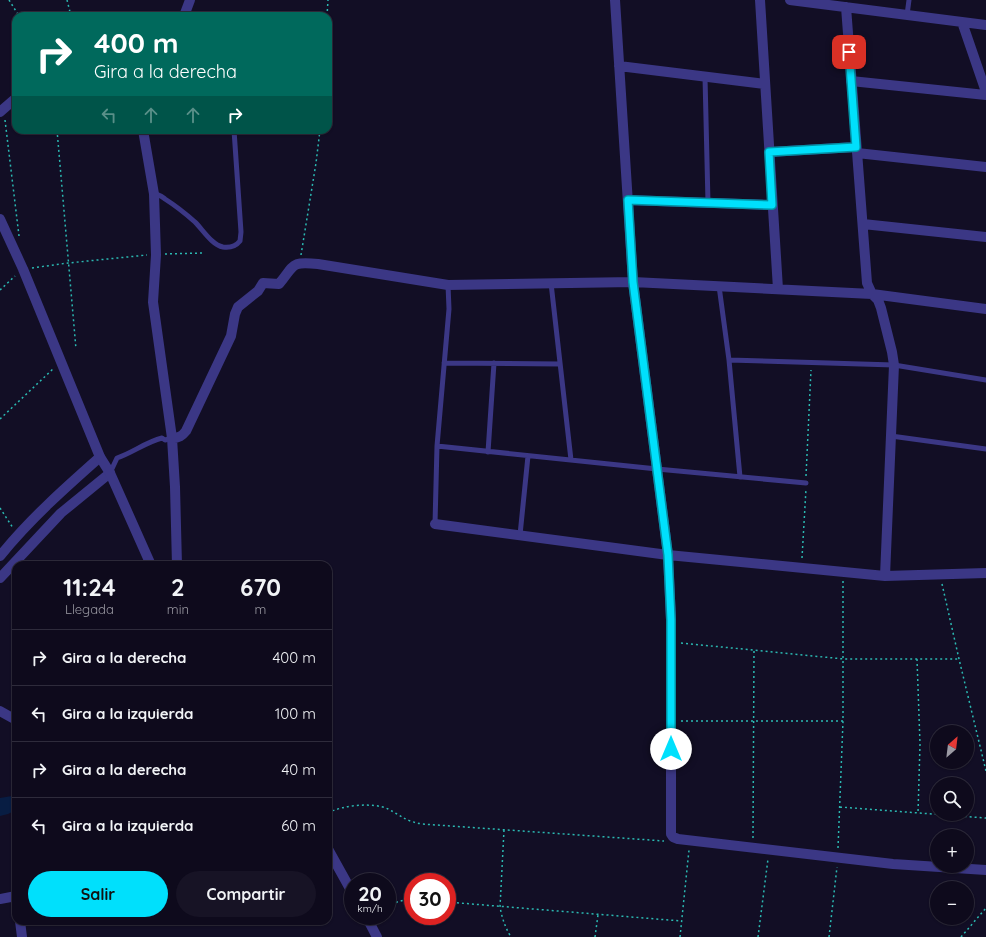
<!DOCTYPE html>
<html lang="es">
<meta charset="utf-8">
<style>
:root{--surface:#0e0a1c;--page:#171325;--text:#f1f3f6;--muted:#9b9aa3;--line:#2e2b3b;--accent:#00e0fc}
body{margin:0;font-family:Quicksand,sans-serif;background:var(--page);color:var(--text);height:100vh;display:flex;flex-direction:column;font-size:15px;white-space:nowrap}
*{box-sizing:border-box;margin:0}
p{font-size:13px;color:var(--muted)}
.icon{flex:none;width:22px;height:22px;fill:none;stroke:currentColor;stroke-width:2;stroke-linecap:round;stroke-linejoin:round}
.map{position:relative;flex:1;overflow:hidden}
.panel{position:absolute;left:12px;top:561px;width:320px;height:364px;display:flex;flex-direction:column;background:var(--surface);border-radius:12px;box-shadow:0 1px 3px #0004,0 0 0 1px var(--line)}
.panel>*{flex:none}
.hud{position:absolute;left:12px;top:12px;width:320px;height:122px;border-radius:12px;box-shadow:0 1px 3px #0004,0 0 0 1px var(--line);background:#00695c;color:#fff;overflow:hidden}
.needle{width:26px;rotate:28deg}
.buttons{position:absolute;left:930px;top:725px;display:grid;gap:8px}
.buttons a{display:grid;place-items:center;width:44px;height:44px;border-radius:50%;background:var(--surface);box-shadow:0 1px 3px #0004,0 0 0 1px var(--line);font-size:20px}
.speed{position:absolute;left:344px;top:873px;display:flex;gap:8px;font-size:20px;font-weight:700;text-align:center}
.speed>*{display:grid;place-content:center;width:52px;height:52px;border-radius:50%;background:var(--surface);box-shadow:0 1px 3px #0004,0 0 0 1px var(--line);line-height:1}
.speed small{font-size:10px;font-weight:400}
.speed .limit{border:6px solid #d22;background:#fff;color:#111}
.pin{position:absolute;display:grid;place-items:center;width:34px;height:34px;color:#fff;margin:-17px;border-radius:8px;box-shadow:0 2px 6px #0006}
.me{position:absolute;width:44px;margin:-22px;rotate:0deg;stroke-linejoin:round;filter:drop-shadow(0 0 3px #0008)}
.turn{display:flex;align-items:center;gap:14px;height:84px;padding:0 16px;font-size:18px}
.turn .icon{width:52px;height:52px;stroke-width:2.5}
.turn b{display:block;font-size:28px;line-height:34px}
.lanes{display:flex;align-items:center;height:38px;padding:0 16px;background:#0003;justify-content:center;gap:20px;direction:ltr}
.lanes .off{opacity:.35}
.eta{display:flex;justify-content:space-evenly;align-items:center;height:68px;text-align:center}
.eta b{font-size:24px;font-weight:800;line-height:28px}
.action{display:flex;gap:8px;margin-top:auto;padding:8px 16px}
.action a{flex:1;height:46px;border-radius:24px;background:var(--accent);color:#111;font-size:16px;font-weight:800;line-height:46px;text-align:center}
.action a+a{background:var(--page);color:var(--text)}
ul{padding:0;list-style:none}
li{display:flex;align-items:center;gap:12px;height:56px;padding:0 16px;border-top:1px solid var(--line)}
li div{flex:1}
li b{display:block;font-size:15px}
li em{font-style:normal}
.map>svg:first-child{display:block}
</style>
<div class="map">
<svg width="986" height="937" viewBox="0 0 986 937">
<rect width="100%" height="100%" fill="#120e25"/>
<path fill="#081d43" d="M12,796L16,798V810L8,814L0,816V798Z"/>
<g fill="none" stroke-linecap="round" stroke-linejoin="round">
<path stroke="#2bb9b2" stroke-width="1.5" stroke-dasharray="2 3" stroke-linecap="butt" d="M9,0L19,16
M67,0L71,16
M327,16L328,0
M5,120L19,236
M57,130L76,349
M165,254L202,253
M301,255L316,163L320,130
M32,268L68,263L147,255
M0,290L15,276
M0,419L54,368
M806,476L811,370
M0,508L13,528
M802,558L806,489
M942,584L959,659L986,771
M681,643L844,659H959
M917,659L920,744L918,813
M681,721H843
M840,807L986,818
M328,813C342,805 374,802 388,809C402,816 405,821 422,824L664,841
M504,830L500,907C502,918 505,927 511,937
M753,838L754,650
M838,848L843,721V581
M447,902L681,921
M387,907C396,902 403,899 413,900
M595,937L598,915
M680,937L689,850
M758,937L768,859
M829,937L837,867
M961,937L986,908"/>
<path stroke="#3b3785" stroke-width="5" d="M907,15L909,0
M705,77L708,203
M154,194C159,194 161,196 165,199C176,206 186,214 195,222C203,230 212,245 223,247C230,248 236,246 240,241L241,232L234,130
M551,283L571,460
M719,286L729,360L740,477
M729,360L894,365L986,380
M444,363L560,364
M891,436L986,449
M437,446L657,469L806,483
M488,452L494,363
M110,473L117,458C132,453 146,442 162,438L165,440L172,438
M435,524L437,446L449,309L448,285
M520,535L528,456"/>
<path stroke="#3b3785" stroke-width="10" d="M615,0L633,282L668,555L671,620V834L673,837L678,839L893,864L986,870
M760,0L778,289
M790,0L986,25
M846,7L867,283L872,294L878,300L881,308L892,352L894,365L885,576
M184,16L190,0
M962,22L986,92
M619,66L765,84
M851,81L986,95
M0,112L16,98
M143,130L154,194L156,255L153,302L172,438L175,487L177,565
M769,152L856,147
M857,153L986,167
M628,200L772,205
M863,224L986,237
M172,438C179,438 182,436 186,431L231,336L235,314L238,307L258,291L263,283L279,284C295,265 290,261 318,264L448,285L633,282L872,294L986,309
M435,524L668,555L885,576L986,573
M0,556C30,519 65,488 100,457
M0,578L61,513L110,473
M0,711L16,720
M0,899L16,896
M20,921L22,937"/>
<path stroke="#3b3785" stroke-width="10" d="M0,219L23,269L100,457L110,473L151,565
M328,849L353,894
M366,916L377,937"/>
</g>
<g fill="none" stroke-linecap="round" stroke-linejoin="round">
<g stroke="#0092a4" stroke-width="10">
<path id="route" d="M671,749V620L668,555L633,282L628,200L772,205L769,152L856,147L849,52"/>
</g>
<use href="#route" stroke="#00e0fc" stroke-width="7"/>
</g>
</svg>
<div class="buttons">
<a><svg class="needle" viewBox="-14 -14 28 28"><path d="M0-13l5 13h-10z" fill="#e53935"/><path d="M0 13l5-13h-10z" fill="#9b9aa3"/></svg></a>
<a><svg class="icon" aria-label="search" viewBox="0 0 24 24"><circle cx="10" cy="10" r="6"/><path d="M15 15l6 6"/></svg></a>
<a>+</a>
<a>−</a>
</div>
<div class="speed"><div>20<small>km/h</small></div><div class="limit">30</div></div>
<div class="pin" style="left:849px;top:52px;background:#d93025"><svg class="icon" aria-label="arrive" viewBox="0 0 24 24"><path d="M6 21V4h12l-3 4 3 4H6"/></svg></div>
<svg class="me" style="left:671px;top:749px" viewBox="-20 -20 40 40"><circle r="19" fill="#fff"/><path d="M0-13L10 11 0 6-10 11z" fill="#00e0fc"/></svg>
<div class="hud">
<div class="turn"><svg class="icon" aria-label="right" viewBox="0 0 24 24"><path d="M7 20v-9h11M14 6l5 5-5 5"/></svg><div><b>400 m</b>Gira a la derecha</div></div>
<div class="lanes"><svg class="icon off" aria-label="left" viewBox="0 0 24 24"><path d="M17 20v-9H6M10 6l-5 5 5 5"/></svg><svg class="icon off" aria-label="ahead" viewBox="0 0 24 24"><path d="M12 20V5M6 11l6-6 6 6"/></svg><svg class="icon off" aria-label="ahead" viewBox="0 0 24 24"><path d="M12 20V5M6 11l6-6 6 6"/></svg><svg class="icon" aria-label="right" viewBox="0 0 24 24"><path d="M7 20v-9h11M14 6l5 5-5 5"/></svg></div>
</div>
<section class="panel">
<div class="eta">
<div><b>11:24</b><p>Llegada</p></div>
<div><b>2</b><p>min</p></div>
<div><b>670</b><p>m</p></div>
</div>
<ul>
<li><svg class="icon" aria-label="right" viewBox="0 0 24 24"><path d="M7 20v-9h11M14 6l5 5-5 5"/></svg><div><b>Gira a la derecha</b></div><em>400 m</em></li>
<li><svg class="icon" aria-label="left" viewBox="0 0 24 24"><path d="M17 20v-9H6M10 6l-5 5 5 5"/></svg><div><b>Gira a la izquierda</b></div><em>100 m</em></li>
<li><svg class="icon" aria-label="right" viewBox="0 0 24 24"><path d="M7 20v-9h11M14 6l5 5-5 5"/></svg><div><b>Gira a la derecha</b></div><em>40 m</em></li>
<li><svg class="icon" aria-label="left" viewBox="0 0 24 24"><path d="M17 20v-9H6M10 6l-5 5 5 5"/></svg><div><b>Gira a la izquierda</b></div><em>60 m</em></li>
</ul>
<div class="action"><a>Salir</a><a>Compartir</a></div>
</section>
</div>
